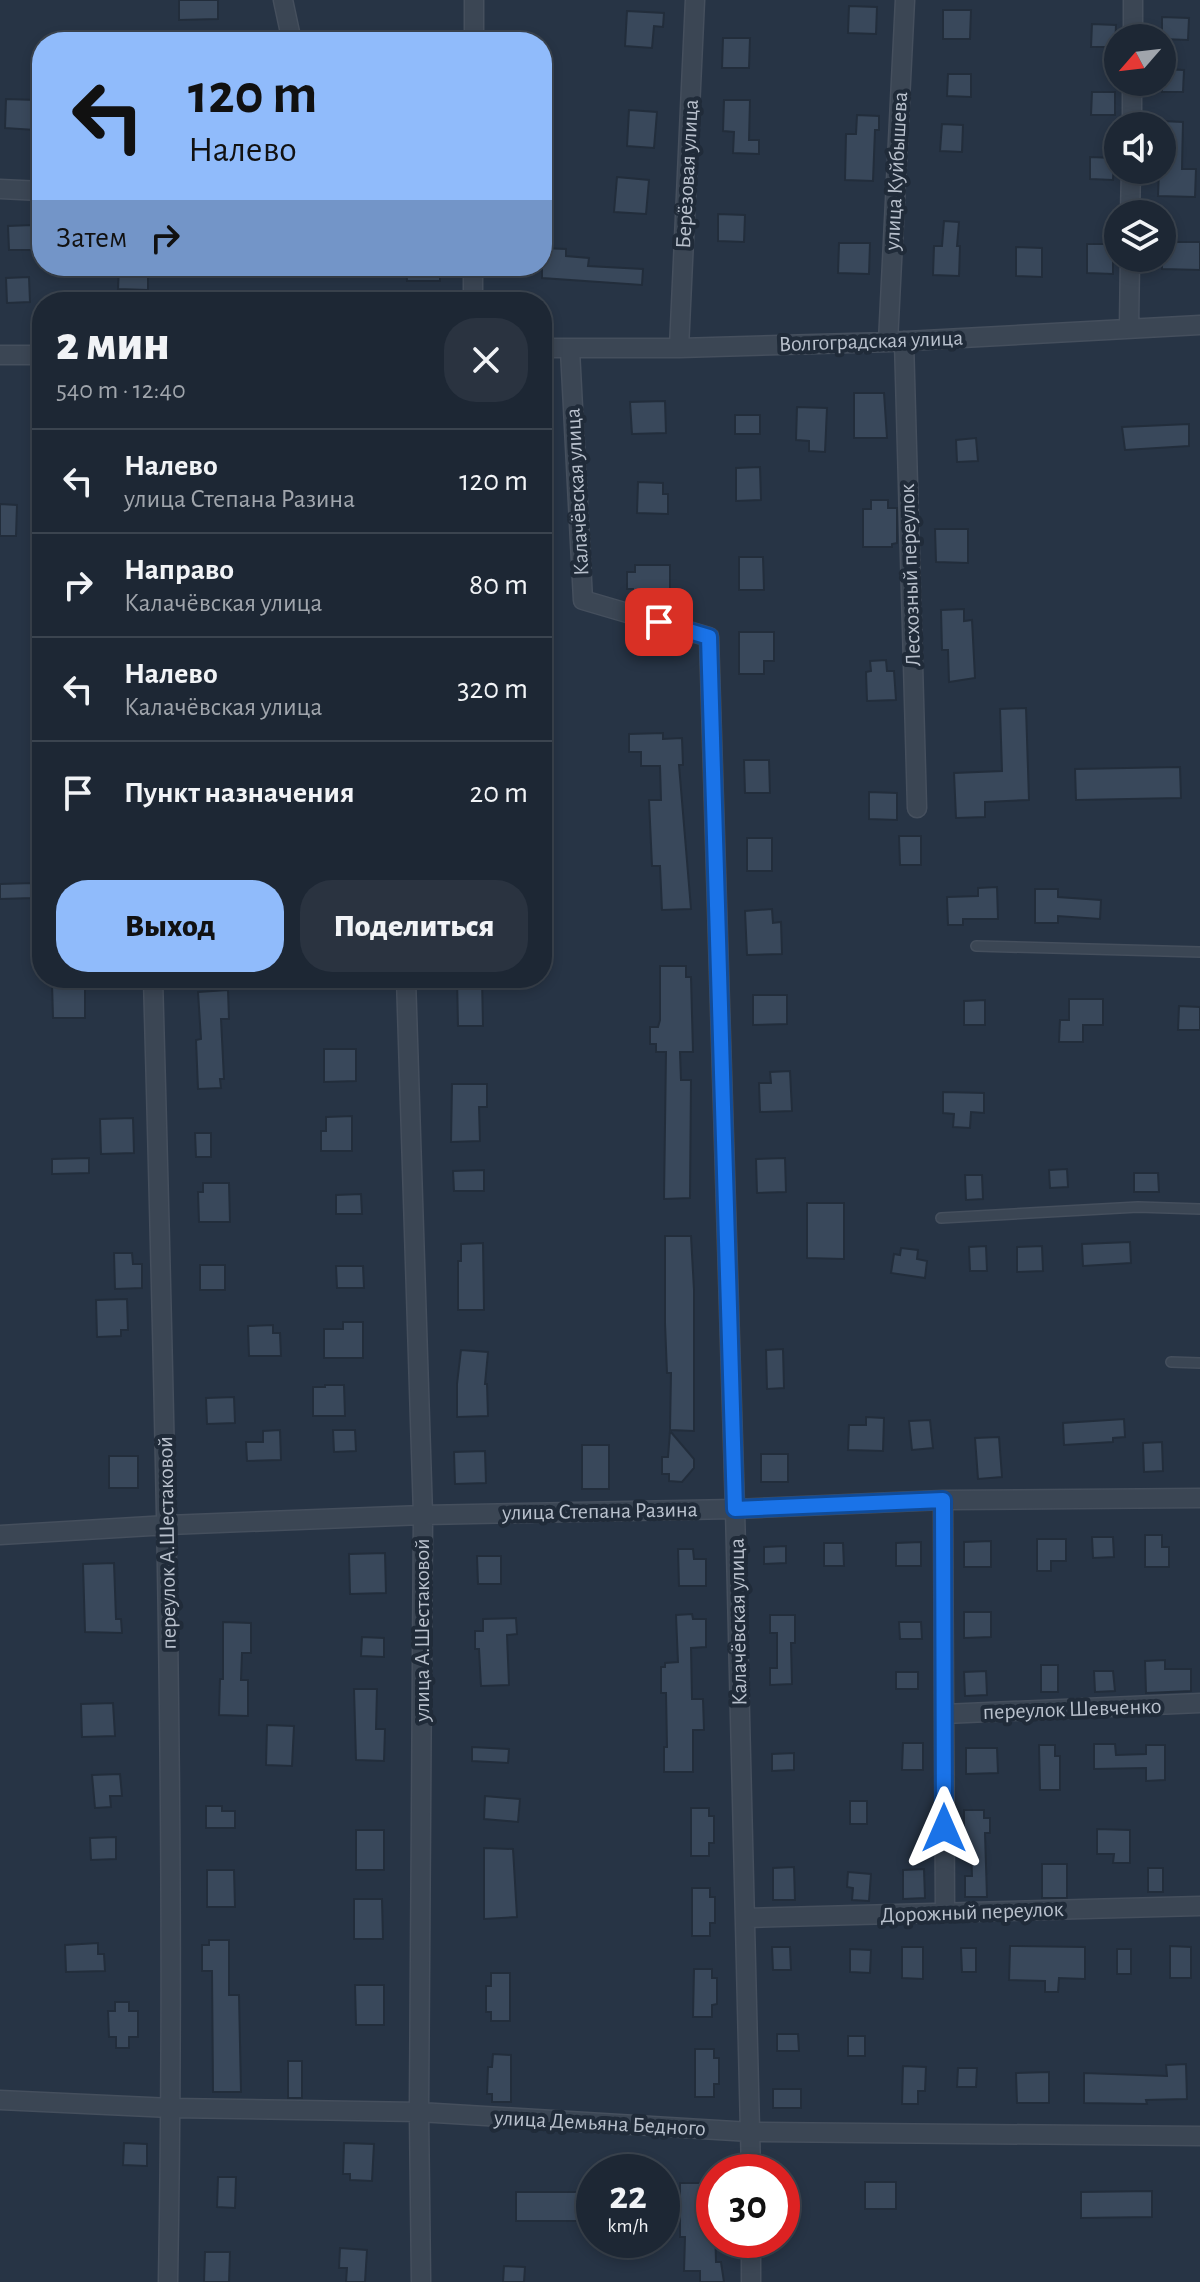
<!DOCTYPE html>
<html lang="ru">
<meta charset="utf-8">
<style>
:root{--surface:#1d2734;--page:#2a3340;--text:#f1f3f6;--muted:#a0a5ac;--line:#3b444f;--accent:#90bbfb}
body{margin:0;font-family:"Alegreya Sans",sans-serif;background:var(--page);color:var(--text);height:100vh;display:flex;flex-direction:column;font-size:30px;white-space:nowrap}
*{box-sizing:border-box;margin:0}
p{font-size:26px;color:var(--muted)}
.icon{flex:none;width:44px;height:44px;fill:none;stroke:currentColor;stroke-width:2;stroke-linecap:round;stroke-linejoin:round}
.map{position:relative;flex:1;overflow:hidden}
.drawer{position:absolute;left:32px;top:292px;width:520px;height:696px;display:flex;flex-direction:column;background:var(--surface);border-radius:32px;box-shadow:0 4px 12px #0003,0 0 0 2px var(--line)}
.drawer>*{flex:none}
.guide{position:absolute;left:32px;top:32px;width:520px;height:244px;border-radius:32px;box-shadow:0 4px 12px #0003,0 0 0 2px var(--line);background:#90bbfb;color:#111;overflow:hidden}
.needle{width:52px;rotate:242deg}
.fabs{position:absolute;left:1104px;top:24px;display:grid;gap:16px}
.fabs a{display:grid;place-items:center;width:72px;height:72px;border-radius:50%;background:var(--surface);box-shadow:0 4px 12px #0003,0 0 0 2px var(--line);font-size:40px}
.speed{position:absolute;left:576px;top:2154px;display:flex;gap:16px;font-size:40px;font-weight:700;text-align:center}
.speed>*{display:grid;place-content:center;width:104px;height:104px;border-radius:50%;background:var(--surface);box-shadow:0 4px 12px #0003,0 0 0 2px var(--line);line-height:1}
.speed small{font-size:20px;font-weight:400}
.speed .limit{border:12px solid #d22;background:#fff;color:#111}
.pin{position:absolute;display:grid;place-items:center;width:68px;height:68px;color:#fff;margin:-34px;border-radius:16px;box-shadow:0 4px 12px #0006}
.me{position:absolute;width:88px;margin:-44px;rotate:0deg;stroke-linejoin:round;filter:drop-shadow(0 0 6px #0008)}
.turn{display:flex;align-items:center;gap:28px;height:168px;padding:0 24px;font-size:36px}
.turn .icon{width:104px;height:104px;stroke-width:2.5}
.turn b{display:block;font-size:56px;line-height:68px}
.then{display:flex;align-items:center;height:76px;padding:0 24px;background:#0003;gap:16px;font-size:30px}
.round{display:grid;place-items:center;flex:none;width:84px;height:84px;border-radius:32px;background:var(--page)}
.summary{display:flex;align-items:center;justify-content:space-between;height:136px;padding:0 24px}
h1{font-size:48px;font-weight:800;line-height:60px}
.button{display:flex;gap:16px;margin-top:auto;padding:16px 24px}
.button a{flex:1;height:92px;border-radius:32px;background:var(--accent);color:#111;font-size:32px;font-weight:800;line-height:92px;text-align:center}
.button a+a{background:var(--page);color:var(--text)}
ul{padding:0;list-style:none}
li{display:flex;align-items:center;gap:24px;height:104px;padding:0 24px;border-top:2px solid var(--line)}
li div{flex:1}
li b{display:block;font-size:30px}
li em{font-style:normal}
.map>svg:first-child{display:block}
</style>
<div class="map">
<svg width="1200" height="2282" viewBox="0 0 1200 2282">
<rect width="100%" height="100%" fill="#273445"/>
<path fill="#39485b" stroke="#222d3b" stroke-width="2" d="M179,0H218V19L179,20Z
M849,6L877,7L876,34L848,33Z
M943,10H971L970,39H943Z
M627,11L664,13L663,27L654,26L652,48L625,46Z
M1162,17L1189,18L1188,40L1162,39Z
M1092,24L1116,25L1115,47H1091Z
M723,38H750L749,68H722Z
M1162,69L1184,70L1183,92H1162Z
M948,74H971V97L947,96Z
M1092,92H1115V115H1091Z
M6,99L37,100L35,130L5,128Z
M724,100H750L749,140H759V154L733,153L734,132L723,131Z
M629,110L657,112L654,148L627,146Z
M857,115L879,116V130H875L873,181L845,180L846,134H856Z
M1162,121L1183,122L1182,169H1196L1195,197L1158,196L1159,170H1162Z
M942,124L963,125L962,152L940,151Z
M1090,157L1114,158L1113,180L1090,179Z
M617,177L649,180L646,214L614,212Z
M718,214L745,215L744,242L718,241Z
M944,221L959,222L957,246H960L959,276L933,275L934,246H942Z
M32,225V250H9L8,226Z
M1162,242H1200V270L1162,269Z
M839,243H870L869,274L838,273Z
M1087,244H1113V274L1087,273Z
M1016,247L1042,248V277L1016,276Z
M542,248L566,249V256L589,258L588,266L643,269L642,285L542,278Z
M119,266H148V290L118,289Z
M406,266H440V281H407Z
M29,277L30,302L7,303L6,278Z
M854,393H884L887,438H854Z
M665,401L666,433L632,434L630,402Z
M797,407L827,408L825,452L809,451V441L796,440Z
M735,415H760V434H735Z
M1189,424V446L1125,450L1122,427Z
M976,438L978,461L957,462L956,440Z
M760,467L761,500L736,501V468Z
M638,482L663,483V494H668V514L637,513Z
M871,500H888V508H897V543L892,544V547H863V509H871Z
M0,504L17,505L16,536H0Z
M935,529H968V563L936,562Z
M739,557H763L764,590H739Z
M635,565H670V597H633V589H627V572H635Z
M964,609V621L972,620L975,678L949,682L948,650H942L941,610Z
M739,632H774V661H764V674H739Z
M886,660L887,671H894L896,700L867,701L866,672L871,671L870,661Z
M1026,708L1029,800L985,802V817L956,818L954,773L1002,771L1000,709Z
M663,733V739L682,738L683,765H679L691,909L662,910L660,866H652L649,800H661L660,766H641V752H629V734Z
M744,760H769L770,793H745Z
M1180,767L1181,798L1076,800L1075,769Z
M869,792L897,793V820L869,819Z
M899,836H921V865H900Z
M747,838H772V871H747Z
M33,883V898L0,899V884Z
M997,887L998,919H963V925H948L947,897L978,896V888Z
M1035,889H1058V897L1101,900L1100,919L1058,916V923H1035Z
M772,909L773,923L781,922L782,954L747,955L745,911Z
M660,966H686V977H691L693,1052H680L681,1080H691L690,1198L664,1199L666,1052H656V1044H650V1027H658L660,1020Z
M457,978H482L483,1026H458Z
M52,983H85V1018H53Z
M228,990L229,1019H221L224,1079H220L221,1088L198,1089L196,1040L201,1039L198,992Z
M753,995H787V1024L753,1025Z
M1069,999H1103V1025H1083V1042H1059L1060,1020H1069Z
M985,1000V1025H964V1001Z
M1179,1006L1200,1007V1030H1178Z
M324,1049H356V1081L324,1082Z
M790,1071L792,1111L760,1112L759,1083H771L770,1072Z
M452,1084H487V1107H479L480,1141L451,1142Z
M943,1092L984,1093V1113L971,1112L970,1128L953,1127L954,1114L943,1113Z
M352,1116V1151H321V1131H326V1117Z
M133,1118L134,1153L101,1154L100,1119Z
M195,1133H211V1157H196Z
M89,1158V1173L52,1174V1159Z
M785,1158L786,1192L757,1193L756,1159Z
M1067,1169L1068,1187L1050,1188L1049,1170Z
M484,1170V1191H454L453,1171Z
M1134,1173H1158L1159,1192H1134Z
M965,1175H982L983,1199L966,1200Z
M203,1183H229L230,1222H199L198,1192H203Z
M361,1194L362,1214H336V1195Z
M807,1203H844V1259L807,1258Z
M665,1236H691L694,1290V1431L670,1430L671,1373H667L665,1323Z
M1130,1242L1131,1263L1083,1266L1082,1244Z
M483,1243L484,1310H458V1261H461V1244Z
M986,1246L987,1271H970L969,1247Z
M1042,1246L1043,1271L1017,1272V1247Z
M901,1248L918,1250L917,1259L927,1261L925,1278L891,1273L894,1254L900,1255Z
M114,1253H132L133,1264H142V1288L115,1289Z
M200,1265H225V1290H200Z
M336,1266H363L364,1288H337Z
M127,1299L128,1330H121V1336L97,1337L96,1300Z
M343,1322H363V1358H324V1329H343Z
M273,1325V1333H280L281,1356H249L248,1326Z
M783,1349L784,1388L767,1389L766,1350Z
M461,1350L488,1352L485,1384H487L488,1416L457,1417V1384Z
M325,1385H344L345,1416H313V1387H325Z
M234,1397L235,1423L207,1424L206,1398Z
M866,1417L884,1418L883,1451L848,1450L849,1425H866Z
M1124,1419L1125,1437L1113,1438V1442L1064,1445L1063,1423Z
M930,1420L933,1448L912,1450L909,1421Z
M280,1430L281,1460L247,1461L246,1442H263V1431Z
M333,1430H355L356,1451L334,1452Z
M670,1431L694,1459V1468L682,1482L669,1481V1474H662V1457H668Z
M999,1437L1002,1477L978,1479L975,1438Z
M1162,1442L1163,1471L1144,1472L1143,1443Z
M582,1445H609V1489H582Z
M485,1451L486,1483L455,1484L454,1452Z
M761,1454H788V1482H761Z
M109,1456H138V1488H109Z
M1145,1535H1162V1547H1169V1567H1145Z
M1092,1537H1113L1114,1557L1093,1558Z
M1037,1539H1066V1561H1051V1571H1037Z
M991,1541V1567H964V1542Z
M921,1542V1566H896V1543Z
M824,1543H843L844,1566H824Z
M786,1546V1563L764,1564V1547Z
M678,1549H693L694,1559H706V1586H679Z
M385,1553L386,1593L350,1594L349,1554Z
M477,1556H501V1584H478Z
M114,1563L116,1619H121L122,1633L85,1632L83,1564Z
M964,1612H991V1637L964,1638Z
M692,1614L693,1619H706V1647L691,1648L692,1699H703L704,1730H693V1772H664V1747H667L666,1693H661V1667H665V1663L678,1662L676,1615Z
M770,1615H795V1643H791L792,1684L770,1685V1668H777V1633H770Z
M516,1618L517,1634L507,1635L509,1685L481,1686L479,1649H475V1631H483V1619Z
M223,1622L251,1623V1653H242L241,1680H248V1716L219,1715L220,1679H223Z
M899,1622H921L922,1639H900Z
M362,1637L384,1638V1657L361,1656Z
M1165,1660V1669H1191V1691L1146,1693L1145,1661Z
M1041,1665H1058V1692H1041Z
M986,1671L987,1695L965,1696L964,1672Z
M1094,1671H1113L1115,1691L1095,1692Z
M896,1672H918V1689H896Z
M354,1689H377L376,1729H385L384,1761L356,1760Z
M113,1703L115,1736L82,1737L81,1704Z
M267,1725L294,1726L292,1766L266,1765Z
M903,1743H923V1770H902Z
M1094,1744H1115L1116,1755L1146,1754V1745H1165V1780L1146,1781V1768L1094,1769Z
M1039,1745H1055V1756H1060V1790H1040Z
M472,1747L509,1749L508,1763L472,1761Z
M966,1748H997L998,1773L966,1774Z
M794,1753V1770L772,1771V1754Z
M120,1774L122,1796H110L111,1807L95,1808L92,1775Z
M485,1796L520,1799L518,1822L484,1819Z
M850,1801H867V1824H850Z
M206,1806H222V1811H235V1828H206Z
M691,1808H709V1816H714V1843H709V1856H691Z
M964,1810H984V1818H990V1833H985L987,1897H965V1876H972L971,1846H964Z
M1097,1829L1130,1830V1863H1113L1114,1854H1097Z
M356,1830H384V1870H356Z
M116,1837V1859L91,1860L90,1838Z
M484,1848L513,1849L517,1917L484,1919Z
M1042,1864H1067V1898H1042Z
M794,1867L795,1900H773V1868Z
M1148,1868H1163V1892H1148Z
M924,1869L925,1898L903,1899V1870Z
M207,1870H234L235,1907H207Z
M848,1872L871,1874L869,1901L852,1900L853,1888L847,1887Z
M692,1888H710V1897H715V1923H710V1936H692Z
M354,1899H382L383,1939H354Z
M209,1940H229V1995H239L241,2092H213L212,1971H202V1945H209Z
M98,1943V1954H104L105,1971L66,1972L65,1945Z
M1010,1946L1085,1947V1979L1059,1978L1058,1992H1045V1981L1009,1980Z
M1170,1946L1191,1947V1978H1170Z
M772,1947H790L791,1970H773Z
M902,1947H923V1979L902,1978Z
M961,1948H976V1972H962Z
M850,1949L871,1950L870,1973L850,1972Z
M1117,1949H1131V1974H1117Z
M694,1969H712V1978H717V2004L712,2005V2017H693Z
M491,1973H510V2021H491V2012H486V1986H491Z
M355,1985H384V2025H356Z
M115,2002H129V2011H138V2037H129V2048H116V2037H109L108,2011H115Z
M777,2034H798L799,2051H777Z
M848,2036H865V2056H848Z
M695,2049H714V2058H719V2084H714V2097H695Z
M493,2054L511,2055V2102H492V2094H487L488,2067H492Z
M288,2061H302V2098H288Z
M1186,2064L1187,2099L1146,2100L1147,2104L1084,2103V2073L1167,2076L1166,2065Z
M903,2066L926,2067L925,2091H918V2104H902Z
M958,2068H977L976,2087H957Z
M1049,2072V2103H1017L1016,2073Z
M773,2089H801V2108H773Z
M124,2143L147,2144V2166L123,2165Z
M344,2143L374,2144L372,2181L350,2180V2174H343Z
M218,2177H236L235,2208L217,2207Z
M865,2182H896V2209H865Z
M680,2183H714L716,2262H721L724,2282H700V2271H684L685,2237H680Z
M1152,2191V2217L1081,2218V2192Z
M516,2192H587V2221H516Z
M782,2193H799V2215L782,2216Z
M340,2248L367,2250L365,2282H346L347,2268H339Z
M205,2252H230L229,2282H204Z
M504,2266L525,2267L524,2282H503Z"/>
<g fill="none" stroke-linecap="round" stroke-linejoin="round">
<g stroke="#454f5d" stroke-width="12">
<path id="lane" d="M976,946L1200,952
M941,1218L1138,1207L1200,1209
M1171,1362L1200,1363"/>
</g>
<g stroke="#454f5d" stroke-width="21">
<path id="street" d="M283,0L292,42
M1133,38V0
M474,42V0
M1132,126V82
M0,189L42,191
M1130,214L1131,170
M473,302V266
M1129,328L1130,258
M904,341L917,808
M888,342L905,0
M542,348H679L888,342L1200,325
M679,348L695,0
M570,350L583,600L709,637L735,1509L751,2172
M0,355H42
M153,978C165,1413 176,1847 168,2282
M406,978L423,1515L419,2112L421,2282
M943,1500L945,1913
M0,1535L168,1525L423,1515L735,1509L943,1500L1200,1498
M944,1714L1200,1703
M745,1918L1200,1906
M0,2100L171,2108L419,2112L751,2132L1200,2136
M751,2282V2240"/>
</g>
<use href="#lane" stroke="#3b4654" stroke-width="9"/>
<use href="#street" stroke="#3b4654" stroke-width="18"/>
</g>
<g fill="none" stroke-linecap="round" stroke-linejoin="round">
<g stroke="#114b97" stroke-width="20">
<path id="route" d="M659,622L709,637L735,1509L943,1500L944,1828"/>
</g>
<use href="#route" stroke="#1a73e8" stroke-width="14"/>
</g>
<g text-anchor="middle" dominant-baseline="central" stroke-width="8" stroke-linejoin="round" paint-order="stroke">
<g font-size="22" fill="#b9c1cd" stroke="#202b39">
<text transform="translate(896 171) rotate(-87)">улица Куйбышева</text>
<text transform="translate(687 174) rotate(-87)">Берёзовая улица</text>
<text transform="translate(871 341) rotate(-2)">Волгоградская улица</text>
<text transform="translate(577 492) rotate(-93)">Калачёвская улица</text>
<text transform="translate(910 575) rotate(-92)">Лесхозный переулок</text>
<text transform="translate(600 1511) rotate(-1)">улица Степана Разина</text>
<text transform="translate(167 1543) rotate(-91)">переулок А.Шестаковой</text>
<text transform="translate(738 1622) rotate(-91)">Калачёвская улица</text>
<text transform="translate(422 1630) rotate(-90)">улица А.Шестаковой</text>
<text transform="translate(1072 1709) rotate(-2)">переулок Шевченко</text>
<text transform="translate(972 1912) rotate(-2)">Дорожный переулок</text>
<text transform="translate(600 2123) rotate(3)">улица Демьяна Бедного</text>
</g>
</g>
</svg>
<div class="fabs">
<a><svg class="needle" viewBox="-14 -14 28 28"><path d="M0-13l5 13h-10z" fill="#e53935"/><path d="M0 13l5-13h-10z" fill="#a0a5ac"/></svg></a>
<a><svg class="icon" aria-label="sound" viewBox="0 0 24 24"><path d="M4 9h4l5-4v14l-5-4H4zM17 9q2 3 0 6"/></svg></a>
<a><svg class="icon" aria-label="layers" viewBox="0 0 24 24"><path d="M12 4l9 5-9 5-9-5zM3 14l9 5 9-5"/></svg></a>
</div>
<div class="speed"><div>22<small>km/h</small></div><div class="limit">30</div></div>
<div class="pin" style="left:659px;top:622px;background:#d93025"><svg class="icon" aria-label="arrive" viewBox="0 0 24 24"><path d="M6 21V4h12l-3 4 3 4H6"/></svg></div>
<svg class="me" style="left:944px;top:1828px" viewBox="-20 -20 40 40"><path d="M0-17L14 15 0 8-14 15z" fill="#1a73e8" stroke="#fff" stroke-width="4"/></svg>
<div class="guide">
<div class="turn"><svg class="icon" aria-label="left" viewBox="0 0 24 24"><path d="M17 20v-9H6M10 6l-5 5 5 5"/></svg><div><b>120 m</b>Налево</div></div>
<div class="then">Затем<svg class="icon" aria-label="right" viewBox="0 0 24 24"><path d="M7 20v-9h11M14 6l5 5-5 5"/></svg></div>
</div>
<section class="drawer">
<div class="summary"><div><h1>2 мин</h1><p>540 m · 12:40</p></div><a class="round"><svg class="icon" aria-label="close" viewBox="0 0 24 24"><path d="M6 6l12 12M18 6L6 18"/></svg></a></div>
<ul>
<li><svg class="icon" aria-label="left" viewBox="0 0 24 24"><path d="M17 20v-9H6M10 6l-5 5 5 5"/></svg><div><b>Налево</b><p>улица Степана Разина</p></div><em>120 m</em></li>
<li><svg class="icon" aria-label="right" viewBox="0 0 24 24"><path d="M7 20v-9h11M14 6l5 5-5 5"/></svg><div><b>Направо</b><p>Калачёвская улица</p></div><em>80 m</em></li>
<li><svg class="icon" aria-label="left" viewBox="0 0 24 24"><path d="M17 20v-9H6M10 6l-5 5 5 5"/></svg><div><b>Налево</b><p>Калачёвская улица</p></div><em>320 m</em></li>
<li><svg class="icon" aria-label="arrive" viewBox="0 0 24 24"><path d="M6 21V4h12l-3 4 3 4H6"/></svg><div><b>Пункт назначения</b></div><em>20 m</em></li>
</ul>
<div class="button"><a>Выход</a><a>Поделиться</a></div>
</section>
</div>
